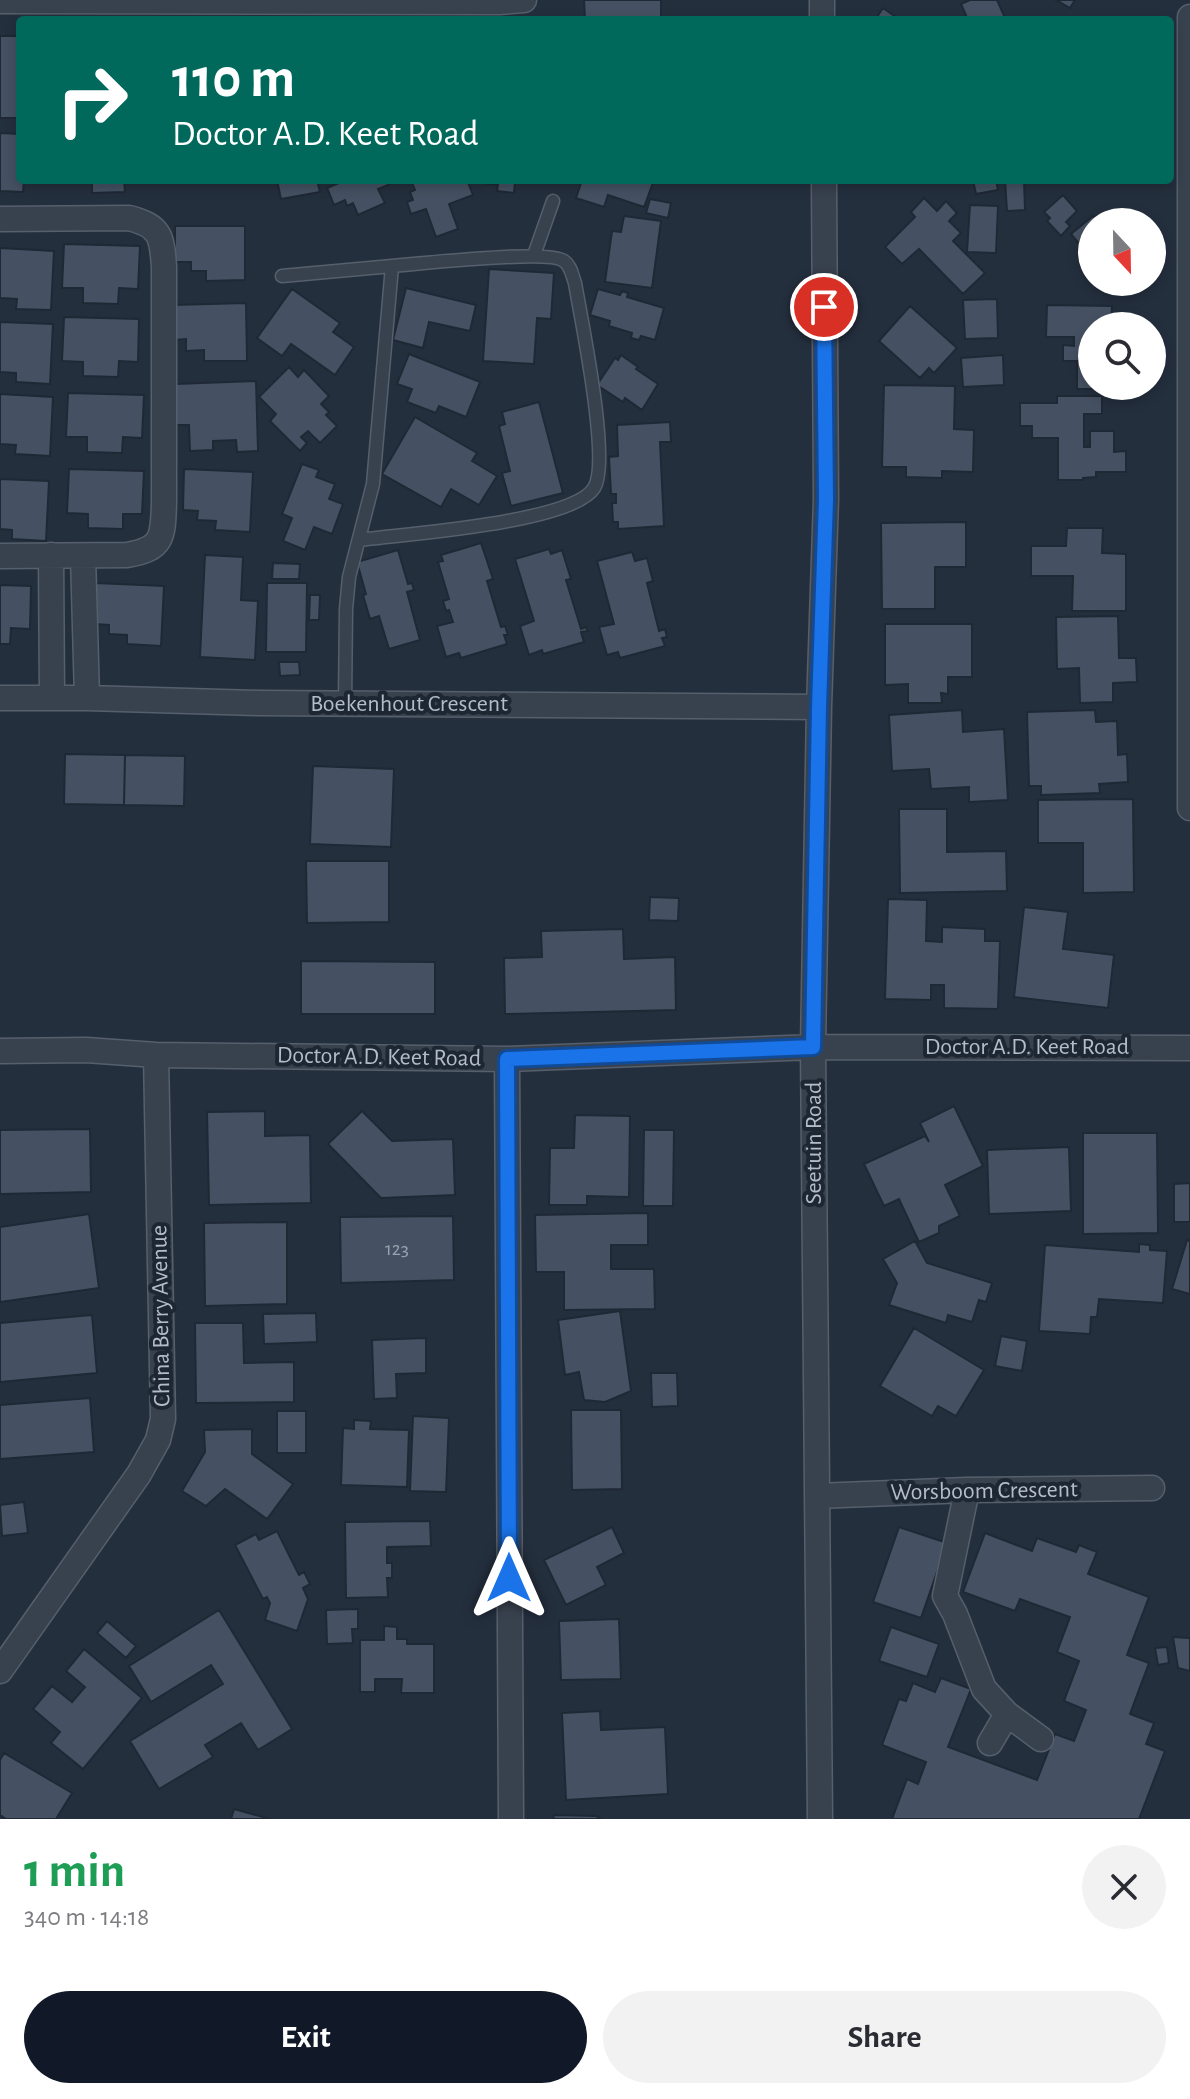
<!DOCTYPE html>
<meta charset="utf-8">
<style>
:root{--surface:#fff;--page:#f2f2f3;--text:#2b2b33;--muted:#7c7c81;--accent:#111827}
body{margin:0;font-family:"Alegreya Sans",sans-serif;background:var(--page);color:var(--text);height:100vh;display:flex;flex-direction:column;font-size:30px;white-space:nowrap}
*{box-sizing:border-box;margin:0}
p{font-size:26px;color:var(--muted)}
.icon{flex:none;width:44px;height:44px;fill:none;stroke:currentColor;stroke-width:2;stroke-linecap:round;stroke-linejoin:round}
.map{position:relative;height:1819px;overflow:hidden}
.panel{display:flex;flex-direction:column;background:var(--surface);flex:1}
.panel>*{flex:none}
.top-card{position:absolute;left:16px;top:16px;width:1158px;height:168px;border-radius:8px;box-shadow:0 4px 12px #0003;background:#00695c;color:#fff;overflow:hidden}
.needle{width:52px;rotate:158deg}
.fabs{position:absolute;left:1078px;top:208px;display:grid;gap:16px}
.fabs a{display:grid;place-items:center;width:88px;height:88px;border-radius:50%;background:var(--surface);box-shadow:0 4px 12px #0003;font-size:40px}
.pin{position:absolute;display:grid;place-items:center;width:68px;height:68px;color:#fff;margin:-34px;border:4px solid #fff;border-radius:50%;box-shadow:0 2px 8px #0007}
.me{position:absolute;width:88px;margin:-44px;rotate:0deg;stroke-linejoin:round;filter:drop-shadow(0 0 6px #0008)}
.turn{display:flex;align-items:center;gap:28px;height:168px;padding:0 24px;font-size:36px}
.turn .icon{width:104px;height:104px;stroke-width:2.5}
.turn b{display:block;font-size:56px;line-height:68px}
.round{display:grid;place-items:center;flex:none;width:84px;height:84px;border-radius:42px;background:var(--page)}
.summary{display:flex;align-items:center;justify-content:space-between;height:136px;padding:0 24px}
h1{font-size:48px;font-weight:700;line-height:60px;color:#1e9e55}
.action{display:flex;gap:16px;margin-top:auto;padding:16px 24px}
.action a{flex:1;height:92px;border-radius:48px;background:var(--accent);color:#fff;font-size:32px;font-weight:700;line-height:92px;text-align:center}
.action a+a{background:var(--page);color:var(--text)}
.map>svg:first-child{display:block}
</style>
<div class="map">
<svg width="1190" height="1819" viewBox="0 0 1190 1819">
<rect width="100%" height="100%" fill="#242f3e"/>
<path fill="#455162" stroke="#1f2835" stroke-width="2" d="M584,0H661V20H585Z
M970,0H997L1006,20H968L961,4Z
M1056,0H1075L1070,8Z
M883,8L900,20H875Z
M0,36H20V118H0Z
M0,133L20,134V180H24L23,192L0,191Z
M92,180H124L125,192L92,193Z
M277,180H317L320,192L281,199Z
M338,180H386L388,185L378,189L385,203L358,215L353,203L347,206L345,200L334,205L327,188L339,183Z
M411,180H467L473,195L449,204L458,229L436,237L426,209L411,214L407,202L413,200L410,192L415,190Z
M483,180H520V183L515,182L514,193L497,191L498,185L483,183Z
M582,180H654L644,207L608,195L604,207L576,198Z
M973,180H996L998,190L976,194Z
M1005,180H1024L1025,210L1007,211Z
M1063,195L1077,211L1066,222L1070,226L1061,236L1047,221L1050,218L1044,212Z
M924,198L937,211L946,201L957,213L949,221L961,233L953,241L985,273L963,294L919,249L902,264L885,247L915,217L911,212Z
M650,199L671,203L668,218L646,213Z
M970,205L998,206L996,253L967,252Z
M624,216L661,221L652,288L605,282L612,231L621,232Z
M1093,216L1098,222H1092V236L1080,245L1071,234Z
M175,226H245V280L206,281V271H191V262H175Z
M64,244L140,246L138,289L119,288L118,304L83,303V288H62Z
M0,248L54,251L51,310L16,309L17,299L0,298Z
M489,269L554,273L551,319L537,318L534,364L483,361Z
M406,288L476,305L470,331L429,322L423,348L393,340Z
M292,289L340,323L333,332L354,347L335,375L291,344L282,356L257,338Z
M598,289L620,295L622,291L628,293L627,297L664,308L655,340L641,336L639,340L631,338L632,333L609,326L610,321L590,315Z
M997,299L998,338L965,339L963,300Z
M246,303L247,361H204V350L186,351V339L174,340L173,305Z
M1047,305L1112,306L1111,326H1092V386H1108V389H1077V361H1063V345L1074,346V337H1046Z
M910,306L957,348L934,373L929,368L920,378L879,341Z
M64,317L139,319L138,362L119,361L118,377L83,376V362L62,361Z
M0,322L53,324L50,384L16,382V373L0,372Z
M409,354L480,382L466,417L439,406L436,413L407,402L412,389L397,384Z
M621,355L638,367L636,369L658,384L642,410L625,398L623,402L597,385L615,358L618,360Z
M1003,355L1004,385L963,387L961,358Z
M289,367L298,377L304,370L329,396L321,404L329,412L326,415L337,426L320,443L308,431L301,437L307,443L300,451L270,421L276,414L259,397Z
M256,381L258,451L237,452L236,440L213,441V450L190,451L189,425H176L175,384Z
M884,385L955,386L954,429L974,430L973,472L942,471V478L906,477V467H882Z
M68,393L144,395L142,438L123,437L122,453L87,452V437H66Z
M0,394L53,397L50,456L15,454L16,445L0,444Z
M1057,396H1102V414H1084V447H1090V431H1114V452L1126,451V472H1096V477L1083,478V480H1058V438H1032V426H1020V403H1057Z
M539,402L563,493L511,506L502,473L510,471L499,426L505,424L502,412Z
M415,417L477,453L472,461L497,476L479,505L451,489L441,507L382,474Z
M670,422L671,442H660L664,526L618,529V522H613L612,503H616V494H611L609,457L618,456L617,425Z
M302,464L319,470L316,477L335,484L329,499L343,504L332,534L314,527L305,550L283,541L292,518L282,514Z
M69,469L144,471L142,514H123V529L88,528V514L67,513Z
M184,469L253,472L250,532L215,530L216,521L197,520L198,511L183,510Z
M0,479L49,481L46,541L12,539V530L0,529Z
M966,522V567H935V609H882L881,523Z
M1067,528H1103L1102,553L1126,554V611H1072L1073,576H1031V546H1066Z
M481,543L493,579L487,581L501,627L505,626L508,635H504L507,644L461,658L459,653L446,657L437,626L453,622L449,610L446,611L443,601L449,599L438,562L443,561L441,555Z
M549,549L551,554L562,550L571,579L566,580L581,629L586,627L588,631L581,632L584,642L543,654L542,650L529,655L520,626L534,621L515,559Z
M398,550L408,584L412,583L414,590L407,592L420,640L389,649L379,616L370,619L363,595L366,594L357,562Z
M632,552L635,561L647,558L653,581L647,583L659,631L665,629L667,637L662,638L665,646L620,658L618,652L607,655L599,627L614,624L597,561Z
M205,555L243,557L241,600L258,601L255,660L200,657Z
M273,563L300,564L299,579H272Z
M96,583L164,586L161,646L127,644V635L109,634V625L94,624Z
M267,583H307L306,652H266Z
M0,585L31,586L30,629L11,628L10,644H0Z
M310,595H320L319,620H309Z
M1118,616L1119,658H1136L1137,682L1113,683V702L1080,703L1079,668L1057,669L1056,617Z
M885,624H972V677H948V694L941,693L942,703H908V684L885,685Z
M279,662H299L300,675L280,676Z
M962,710L963,732L1004,729L1008,800L969,802V787L931,789L929,769L892,771L889,715Z
M1095,710L1096,722L1117,721L1118,755L1127,754L1128,782L1099,784L1100,793L1041,795V786H1029L1027,712Z
M65,754L125,755L124,805L64,804Z
M125,755L185,756L184,806L124,805Z
M313,766L394,769L391,847L310,844Z
M1133,799L1134,892L1083,893V843H1038V800Z
M899,809H947V852L1006,851L1007,891L900,893Z
M306,861H389V922L307,923Z
M650,897L679,898L678,921L649,920Z
M888,899L927,900L926,941L942,942V927L985,929V941H1000L998,1009L944,1008V985H931V1000L885,999Z
M1024,907L1068,912L1063,949L1114,955L1108,1008L1014,997Z
M623,929L624,959L675,957L676,1010L505,1014L504,958L542,957L541,931Z
M301,961L435,962V1014H301Z
M954,1106L983,1166L945,1185L960,1216L939,1226V1233L919,1242L899,1199L884,1206L864,1164L925,1136L929,1142L920,1123Z
M265,1111V1136L310,1135L311,1203L209,1205L207,1112Z
M362,1111L392,1141L453,1139L455,1195L381,1198L328,1144Z
M575,1115L630,1116L629,1197L587,1196V1205H549L550,1148H574Z
M90,1129L91,1192L0,1194V1130Z
M644,1130H674L673,1206H643Z
M1083,1133H1157L1158,1233L1083,1234Z
M1069,1147L1071,1211L989,1214L987,1150Z
M1190,1183V1222H1174V1184Z
M648,1213V1245H611V1269H654L655,1309L564,1310V1272H536L535,1215Z
M89,1214L99,1288L0,1302V1227Z
M453,1216L454,1280L341,1283L340,1217Z
M287,1222V1304L205,1306L204,1223Z
M1187,1240L1190,1241V1294L1172,1289Z
M915,1241L927,1263L992,1283L986,1302L979,1300L972,1322L948,1315L946,1323L889,1305L897,1283L883,1259Z
M1139,1244L1150,1245V1250L1167,1251L1163,1303L1099,1299L1097,1317H1091L1090,1334L1039,1331L1045,1245L1139,1252Z
M620,1311L631,1391L605,1402L584,1400L579,1372L565,1375L558,1320Z
M316,1313L317,1342L264,1344L263,1314Z
M92,1315L97,1373L0,1382V1323Z
M195,1323H243L244,1363L294,1362V1402L196,1403Z
M914,1328L984,1370L956,1416L938,1406L932,1416L880,1386Z
M1001,1336L1027,1341L1022,1371L995,1366Z
M426,1338V1373L396,1374L397,1398L374,1399L372,1340Z
M651,1373H677L678,1406L652,1407Z
M90,1398L94,1452L0,1459V1405Z
M571,1410H621L622,1489L572,1490Z
M277,1411H306V1453H277Z
M413,1416L449,1418L446,1492L410,1491Z
M354,1420L371,1421L370,1429L409,1430L407,1487L341,1485L343,1428L354,1429Z
M252,1429V1454L293,1484L267,1519L225,1489L206,1506L182,1491L205,1452L204,1430Z
M24,1502L28,1533L2,1536L0,1505Z
M430,1521L431,1546L387,1547V1563H392V1578H387L388,1597L346,1598L345,1522Z
M612,1527L624,1553L597,1567L606,1585L566,1605L544,1560Z
M899,1527L947,1543L921,1618L873,1602Z
M277,1531L299,1575L304,1572L310,1584L303,1588L308,1599L297,1631L265,1620L270,1603L267,1597L263,1599L235,1545L256,1534L259,1540Z
M985,1533L1032,1551L1037,1538L1076,1552L1079,1545L1097,1552L1088,1574L1149,1597L1127,1655L1149,1663L1130,1714L1154,1723L1146,1744L1165,1751L1139,1819H892L907,1779L918,1784L926,1762L882,1745L899,1699L906,1701L913,1683L935,1692L941,1678L971,1689L948,1747L1037,1780L1055,1734L1074,1741L1086,1710L1064,1701L1079,1661L1057,1652L1070,1617L1020,1599L1015,1611L963,1592Z
M358,1609V1629H352L353,1643L327,1644L326,1610Z
M219,1610L292,1729L258,1750L241,1723L205,1745L213,1757L159,1789L130,1741L223,1684L211,1665L151,1702L129,1666Z
M619,1619L621,1679L561,1680L559,1621Z
M107,1621L136,1646L126,1658L97,1633Z
M384,1626L397,1627V1639H407V1644H434V1693H401L402,1679H375V1692H360V1640H384Z
M891,1627L939,1644L927,1677L879,1661Z
M1173,1637L1190,1638V1671L1178,1668Z
M1167,1647L1169,1663L1158,1665L1155,1648Z
M84,1649L142,1698L83,1769L51,1743L60,1732L33,1709L52,1686L72,1702L85,1687L66,1671Z
M600,1711L601,1730L665,1727L668,1794L566,1800L562,1713Z
M4,1753L72,1793L56,1819H6L0,1815V1760Z
M234,1809L270,1819H231Z
M554,1815L596,1816L601,1819H553Z"/>
<g fill="none" stroke-linecap="round" stroke-linejoin="round">
<g stroke="#565f6c" stroke-width="15">
<path id="lane" d="M534,255L553,201
M282,276L392,266
M345,703L346,609L349,577L373,484L392,266C419,264 548,249 564,261C571,266 572,275 575,283C581,319 611,462 594,488C572,523 404,534 359,540"/>
</g>
<g stroke="#565f6c" stroke-width="27">
<path id="street" d="M822,0V20
M0,1L499,2L524,0
M1190,17V808
M0,219L129,218C161,226 162,237 164,267V501C163,536 164,549 127,555L0,556
M51,555L52,698
M83,556L87,698
M0,698H87L259,703L819,707
M0,1051L86,1050L156,1055L507,1059L813,1047L1190,1048
M507,1059L511,1819
M967,1490L945,1596L955,1614L984,1689L1007,1714L1041,1739
M817,1496L967,1490L1152,1488
M0,1671L139,1474L158,1440L163,1419L156,1055
M990,1743L1007,1714
M820,1819L813,1047L819,707L826,499L824,180"/>
</g>
<use href="#lane" stroke="#38414e" stroke-width="12"/>
<use href="#street" stroke="#38414e" stroke-width="24"/>
</g>
<g fill="none" stroke-linecap="round" stroke-linejoin="round">
<g stroke="#114b97" stroke-width="20">
<path id="route" d="M509,1578L507,1059L813,1047L819,707L826,499L824,307"/>
</g>
<use href="#route" stroke="#1a73e8" stroke-width="14"/>
</g>
<g text-anchor="middle" dominant-baseline="central" stroke-width="8" stroke-linejoin="round" paint-order="stroke">
<g font-size="20" fill="#98a1af">
<text x="397" y="1249">123</text>
</g>
<g font-size="24" fill="#b4bcc9" stroke="#1d2633">
<text x="409" y="704">Boekenhout Crescent</text>
<text x="1027" y="1047">Doctor A.D. Keet Road</text>
<text transform="translate(379 1057) rotate(1)">Doctor A.D. Keet Road</text>
<text transform="translate(814 1143) rotate(-90)">Seetuin Road</text>
<text transform="translate(161 1316) rotate(-91)">China Berry Avenue</text>
<text transform="translate(984 1491) rotate(-1)">Worsboom Crescent</text>
</g>
</g>
</svg>
<div class="fabs">
<a><svg class="needle" viewBox="-14 -14 28 28"><path d="M0-13l5 13h-10z" fill="#e53935"/><path d="M0 13l5-13h-10z" fill="#7c7c81"/></svg></a>
<a><svg class="icon" aria-label="search" viewBox="0 0 24 24"><circle cx="10" cy="10" r="6"/><path d="M15 15l6 6"/></svg></a>
</div>
<div class="pin" style="left:824px;top:307px;background:#d93025"><svg class="icon" aria-label="arrive" viewBox="0 0 24 24"><path d="M6 21V4h12l-3 4 3 4H6"/></svg></div>
<svg class="me" style="left:509px;top:1578px" viewBox="-20 -20 40 40"><path d="M0-17L14 15 0 8-14 15z" fill="#1a73e8" stroke="#fff" stroke-width="4"/></svg>
<div class="top-card">
<div class="turn"><svg class="icon" aria-label="right" viewBox="0 0 24 24"><path d="M7 20v-9h11M14 6l5 5-5 5"/></svg><div><b>110 m</b>Doctor A.D. Keet Road</div></div>
</div>
</div>
<section class="panel">
<div class="summary"><div><h1>1 min</h1><p>340 m · 14:18</p></div><a class="round"><svg class="icon" aria-label="close" viewBox="0 0 24 24"><path d="M6 6l12 12M18 6L6 18"/></svg></a></div>
<div class="action"><a>Exit</a><a>Share</a></div>
</section>
